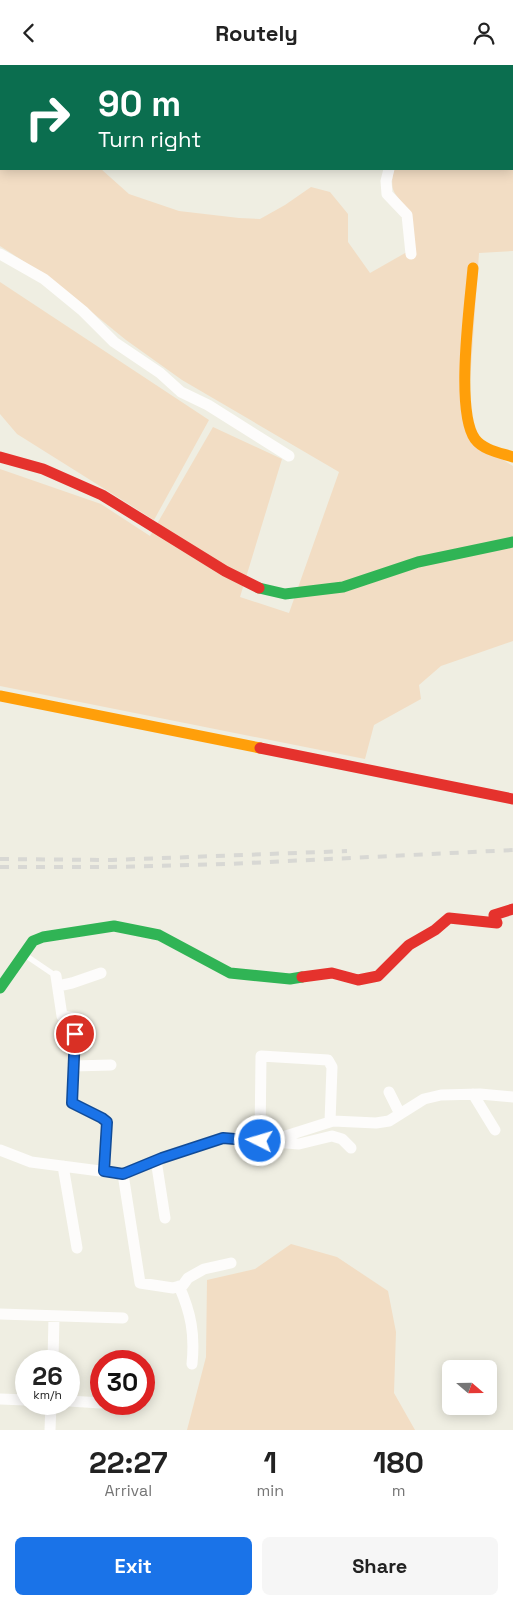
<!DOCTYPE html>
<style>
:root{--surface:#fff;--page:#f6f6f6;--text:#222;--muted:#767676;--accent:#1a73e8}
body{margin:0;font-family:"Space Grotesk",sans-serif;background:var(--page);color:var(--text);height:100vh;display:flex;flex-direction:column;font-size:19px;white-space:nowrap}
*{box-sizing:border-box;margin:0}
p{font-size:16px;color:var(--muted)}
.icon{flex:none;width:28px;height:28px;fill:none;stroke:currentColor;stroke-width:2;stroke-linecap:round;stroke-linejoin:round}
.map{position:relative;height:1365px;overflow:hidden}
.side{display:flex;flex-direction:column;background:var(--surface);flex:1}
.side>*{flex:none}
.guide{position:absolute;left:0px;top:0px;width:514px;height:105px;box-shadow:0 2px 12px #0003;background:#0b6e4f;color:#fff;overflow:hidden}
.needle{width:32px;rotate:110deg}
.tools{position:absolute;left:442px;top:1295px;display:grid;gap:10px}
.tools a{display:grid;place-items:center;width:55px;height:55px;border-radius:8px;background:var(--surface);box-shadow:0 2px 12px #0003;font-size:25px}
.speed{position:absolute;left:15px;top:1285px;display:flex;gap:10px;font-size:25px;font-weight:700;text-align:center}
.speed>*{display:grid;place-content:center;width:65px;height:65px;border-radius:50%;background:var(--surface);box-shadow:0 2px 12px #0003;line-height:1}
.speed small{font-size:12px;font-weight:400}
.speed .limit{border:8px solid #d22;background:#fff;color:#111}
.pin{position:absolute;display:grid;place-items:center;width:42px;height:42px;color:#fff;margin:-21px;border:2px solid #fff;border-radius:50%;box-shadow:0 1px 5px #0007}
.me{position:absolute;width:55px;margin:-28px;rotate:275deg;stroke-linejoin:round;filter:drop-shadow(0 0 4px #0008)}
.turn{display:flex;align-items:center;gap:18px;height:105px;padding:0 15px;font-size:22px}
.turn .icon{width:65px;height:65px;stroke-width:2.5}
.turn b{display:block;font-size:35px;line-height:42px}
.eta{display:flex;justify-content:space-evenly;align-items:center;height:85px;text-align:center}
.eta b{font-size:30px;font-weight:700;line-height:35px}
.cta{display:flex;gap:10px;margin-top:auto;padding:10px 15px}
.cta a{flex:1;height:58px;border-radius:8px;background:var(--accent);color:#fff;font-size:20px;font-weight:700;line-height:58px;text-align:center}
.cta a+a{background:var(--page);color:var(--text)}
header{display:flex;justify-content:space-between;align-items:center;height:65px;padding:0 15px;background:var(--surface);font-size:22px;font-weight:700}
.map>svg:first-child{display:block}
</style>
<header><svg class="icon" aria-label="back" viewBox="0 0 24 24"><path d="M15 5l-7 7 7 7"/></svg>Routely<svg class="icon" aria-label="person" viewBox="0 0 24 24"><circle cx="12" cy="8" r="4"/><path d="M4 21q1-7 8-7t8 7"/></svg></header>
<div class="map">
<svg width="513" height="1365" viewBox="0 0 513 1365">
<rect width="100%" height="100%" fill="#efeee2"/>
<path fill="#f2ddc4" d="M0,4L1,7V104H101L129,129L179,146L239,153L260,154L285,140L311,122L330,127L348,149V177L370,208L414,183C413,173 412,155 408,147C398,127 388,131 394,104H512L513,64V186L479,188L468,346L476,378L513,401V576L441,601L419,620L421,634L374,660L365,694L0,621V404L101,439L150,471L213,362L282,394L240,532L289,548L339,407L182,315L126,275L51,214L0,181Z
M0,217L209,355L154,455L17,369L0,349Z
M291,1179L337,1192L388,1226L396,1267L394,1328L415,1365H187L206,1292L207,1215L255,1204Z"/>
<g fill="none" stroke-linecap="round" stroke-linejoin="round">
<path stroke="#fdfcfb" stroke-width="5.5" d="M25,890L56,911"/>
<path stroke="#fdfcfb" stroke-width="11" d="M228,0V1
M369,0V1
M308,1V0
M389,104L386,116L387,129L407,150L411,189
M0,189L44,214L83,246L114,277L160,308L181,327L208,340L289,391
M56,911L62,951L75,953L72,1038L102,1053L107,1057L104,1106
M58,921L72,918L101,908
M73,1001L111,1000
M389,1027L400,1049
M473,1029L495,1065
M260,1076L261,991L328,995L332,1002L330,1057
M274,1077L299,1079L332,1071L342,1074L351,1083
M0,1085L31,1097L123,1109L162,1093L223,1073L270,1076L333,1056L376,1058L389,1056L424,1034L441,1030L480,1029L513,1032
M156,1095L165,1153
M63,1101L77,1183
M123,1109L140,1218L173,1223L183,1220L188,1213L204,1204L231,1198
M179,1221C191,1248 195,1269 192,1299
M0,1249L123,1253
M53,1296L54,1251
M0,1334L26,1335
M69,1336L101,1338
M50,1365L51,1339"/>
<path stroke="#30b455" stroke-width="11" d="M259,523L285,529L343,522L418,497L513,477
M0,923L33,876L43,872L114,861L159,870L230,908L290,914L302,912"/>
<path stroke="#ff9f0a" stroke-width="11" d="M473,203C470,239 455,346 475,374C483,385 501,388 513,392
M0,631L260,683"/>
<path stroke="#e5322d" stroke-width="11" d="M0,392L43,404L102,430L225,506L259,523
M260,683L513,734
M302,912L332,908L358,915L378,911L409,880L435,865L449,853L497,858L494,850L513,844"/>
<path stroke="#d8d8d4" stroke-width="4" stroke-dasharray="9 9" stroke-linecap="butt" d="M0,794L112,795L347,786
M0,802H112L228,799L513,785"/>
</g>
<g fill="none" stroke-linecap="round" stroke-linejoin="round">
<g stroke="#114b97" stroke-width="12">
<path id="route" d="M75,969L72,1038L102,1053L107,1057L104,1106L123,1109L162,1093L223,1073L260,1076"/>
</g>
<use href="#route" stroke="#1a73e8" stroke-width="9"/>
</g>
</svg>
<div class="tools">
<a><svg class="needle" viewBox="-14 -14 28 28"><path d="M0-13l5 13h-10z" fill="#e53935"/><path d="M0 13l5-13h-10z" fill="#767676"/></svg></a>
</div>
<div class="speed"><div>26<small>km/h</small></div><div class="limit">30</div></div>
<div class="pin" style="left:75px;top:969px;background:#d93025"><svg class="icon" aria-label="arrive" viewBox="0 0 24 24"><path d="M6 21V4h12l-3 4 3 4H6"/></svg></div>
<svg class="me" style="left:260px;top:1076px" viewBox="-20 -20 40 40"><circle r="17" fill="#1a73e8" stroke="#fff" stroke-width="3"/><path d="M0-11L8 9 0 5-8 9z" fill="#fff"/></svg>
<div class="guide">
<div class="turn"><svg class="icon" aria-label="right" viewBox="0 0 24 24"><path d="M7 20v-9h11M14 6l5 5-5 5"/></svg><div><b>90 m</b>Turn right</div></div>
</div>
</div>
<section class="side">
<div class="eta">
<div><b>22:27</b><p>Arrival</p></div>
<div><b>1</b><p>min</p></div>
<div><b>180</b><p>m</p></div>
</div>
<div class="cta"><a>Exit</a><a>Share</a></div>
</section>
